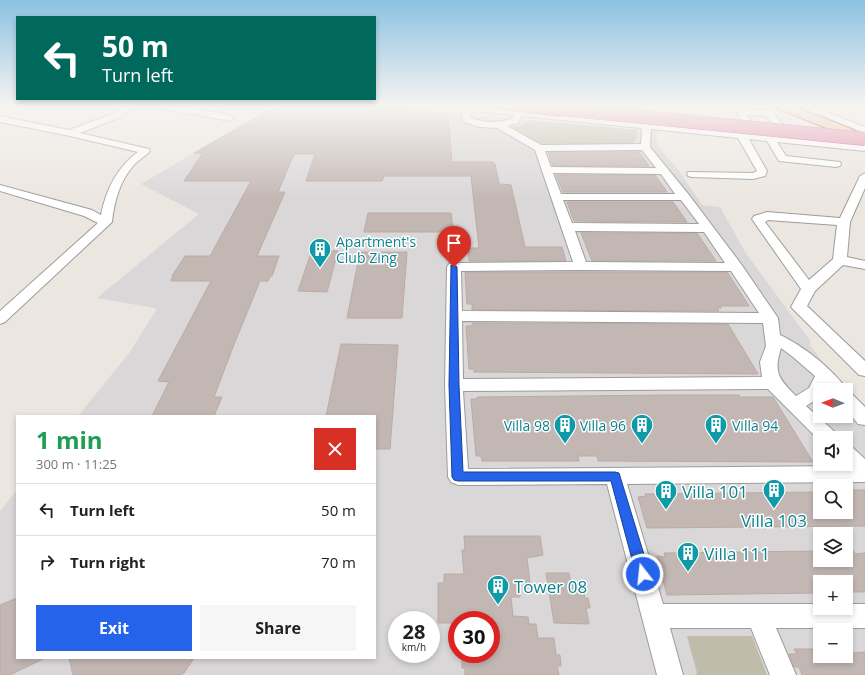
<!DOCTYPE html>
<meta charset="utf-8">
<style>
:root{--surface:#fff;--page:#f6f6f6;--text:#202124;--muted:#757577;--line:#e0e0e0;--accent:#2563eb}
body{margin:0;font-family:"Open Sans",sans-serif;background:var(--page);color:var(--text);height:100vh;display:flex;flex-direction:column;font-size:15px;white-space:nowrap}
*{box-sizing:border-box;margin:0}
p{font-size:13px;color:var(--muted)}
.icon{flex:none;width:22px;height:22px;fill:none;stroke:currentColor;stroke-width:2;stroke-linecap:round;stroke-linejoin:round}
.map{position:relative;flex:1;overflow:hidden}
.drawer{position:absolute;left:16px;top:415px;width:360px;height:244px;display:flex;flex-direction:column;background:var(--surface);border-radius:0px;box-shadow:0 2px 6px #0003}
.drawer>*{flex:none}
.top-card{position:absolute;left:16px;top:16px;width:360px;height:84px;border-radius:0px;box-shadow:0 2px 6px #0003;background:#00695c;color:#fff;overflow:hidden}
.needle{width:26px;rotate:271deg}
.buttons{position:absolute;left:813px;top:383px;display:grid;gap:8px}
.buttons a{display:grid;place-items:center;width:40px;height:40px;border-radius:0px;background:var(--surface);box-shadow:0 2px 6px #0003;font-size:20px}
.speed{position:absolute;left:388px;top:611px;display:flex;gap:8px;font-size:20px;font-weight:700;text-align:center}
.speed>*{display:grid;place-content:center;width:52px;height:52px;border-radius:50%;background:var(--surface);box-shadow:0 2px 6px #0003;line-height:1}
.speed small{font-size:10px;font-weight:400}
.speed .limit{border:6px solid #d22;background:#fff;color:#111}
.pin{position:absolute;display:grid;place-items:center;width:34px;height:34px;color:#fff;margin:-41px -17px;border-radius:50% 50% 50% 0;rotate:-45deg;box-shadow:0 0 4px #0007}
.pin .icon{rotate:45deg}
.me{position:absolute;width:44px;margin:-22px;rotate:344deg;stroke-linejoin:round;filter:drop-shadow(0 0 3px #0008)}
.turn{display:flex;align-items:center;gap:14px;height:84px;padding:0 20px;font-size:18px}
.turn .icon{width:52px;height:52px;stroke-width:2.5}
.turn b{display:block;font-size:28px;line-height:34px}
.round{display:grid;place-items:center;flex:none;width:42px;height:42px;border-radius:0px;background:var(--page)}
.overview{display:flex;align-items:center;justify-content:space-between;height:68px;padding:0 20px}
h1{font-size:24px;font-weight:700;line-height:30px;color:#1e9e55}
.primary-button{display:flex;gap:8px;margin-top:auto;padding:8px 20px}
.primary-button a{flex:1;height:46px;border-radius:0px;background:var(--accent);color:#fff;font-size:16px;font-weight:700;line-height:46px;text-align:center}
.primary-button a+a{background:var(--page);color:var(--text)}
ul{padding:0;list-style:none}
li{display:flex;align-items:center;gap:12px;height:52px;padding:0 20px;border-top:1px solid var(--line)}
li div{flex:1}
li b{display:block;font-size:15px}
li em{font-style:normal}
.map>svg:first-child{display:block}
</style>
<div class="map">
<svg width="865" height="675" viewBox="0 0 865 675">
<rect width="100%" height="100%" fill="#ece6e0"/>
<path fill="#d9d7d8" fill-rule="evenodd" d="M448,113L530,120L524,124L511,128L633,146L639,130L657,131L656,139L659,148L679,171L702,205L720,207L745,252L811,342L809,344L845,390H820V416H846V391L865,413V675H0V511L17,490V658H375V416H78L130,352L156,310L154,308L97,298L199,214L141,184L194,153L451,155ZM820,438H846V464H820ZM820,486H846V512H820ZM820,534H846V560H820ZM820,582H846V608H820ZM397,620H431V654H397ZM457,620H491V654H457ZM820,630H846V656H820Z"/>
<path fill="#c0bcac" d="M530,120L639,130L633,146H545L510,128L524,124Z
M687,636H752L767,675H695L697,673Z"/>
<path fill="#c3b7b4" stroke="#bdaaa3" d="M278,105H368L448,113L452,162H493L495,164L499,184L511,185L525,247H562L566,261H469L468,248H479L471,176H384L382,181H306L315,154H294L278,192H285L257,256H279L272,276H270L268,281H260L235,342L214,397H222L214,416H152L169,382L158,381L211,281H171L173,276H172L185,256H210L251,181H184L203,153H194Z
M548,152H639L649,166H553Z
M556,175H655L667,192H563Z
M567,202H673L687,222L574,221Z
M368,213H451L453,229H451L452,232H364Z
M581,233H697L716,261H592Z
M312,250L338,251L327,292L298,291Z
M360,252H407L402,318H347Z
M465,272H727L749,306H720L721,308H717L719,311L472,310V304H467Z
M473,323L728,324L758,374L474,372V369H469L466,326H471Z
M341,344L398,345L390,449H375V416H326Z
M669,395H739L740,397H773L813,462L598,461L597,456H578L579,461H482L481,456H476L471,399H477V397Z
M846,490H865V526L647,528L638,497L646,496L645,494L820,492V512H846Z
M464,536H540L543,555L527,558L530,583H519L520,597H511L513,616L528,617L529,624H536L538,638H554L556,655H560L561,666H557L559,675H465V668H462V657H465V654H491V620H457V623H438V583H444V574H464L462,550H465Z
M846,550H853L855,554L865,553V592H850L846,586V582H820V593L667,595L657,556L665,557L664,553L820,551V560H846Z
M546,573H569L571,583L582,584L585,598H588L590,608H586L589,624L554,623Z
M17,598V658H45L10,675H0V605Z
M794,649H820V656H853L852,653L865,652V675H802L799,667H794L789,654H797Z
M69,658H194L184,673L180,675H73Z"/>
<g fill="none" stroke-linecap="round" stroke-linejoin="round">
<g stroke="#9c9c9c" stroke-width="2">
<path id="minor" d="M124,105H134L121,117L80,133L149,149L150,151C145,157 138,160 133,166C120,181 114,202 112,222L5,322L0,324V311L98,223L84,216L0,191V185L92,210L101,215C106,190 117,167 138,152L70,136L0,122V116L69,130L115,113Z
M155,105H175L230,115L234,118L230,121L159,108Z
M437,105H469L865,145V151L777,142L786,156L840,162L841,164L840,166L836,167L779,161L767,141L749,139L767,171L765,176L753,179L692,177L688,176L687,174L688,172L753,173L757,171L738,138L651,129L650,147L689,195L741,264L778,318L780,335C802,345 834,370 847,390L846,391V390H828L827,388L826,390H820V397L806,406L836,433L839,438H820V441L768,389L463,391L468,469L848,466L845,464L846,446L853,448L865,459V482L627,484L663,604H820V608H846V604H865V628H776L796,675H770L751,628H670L683,675H657L607,484L458,485L451,482L448,477L445,385L447,267L449,264L454,263L573,262L535,150L497,128L480,127L464,122L461,114L464,110L441,108ZM473,111L514,115L511,119C497,123 485,123 471,118L470,114ZM522,116L641,128L642,132L641,144L541,145L507,126L518,123ZM642,150L656,168L551,167L545,151ZM553,173L661,174L675,194H561ZM563,200H681L699,224L572,223ZM575,231L704,232L725,263L586,262ZM581,270L731,271L759,313L462,311L461,271ZM462,321L763,323L766,346L760,362L762,377L463,379ZM781,348L793,357L815,376L809,388L796,396C779,379 773,373 781,348Z
M796,105H808L865,127V133Z
M860,105H865V110L862,109Z
M743,109L772,111L783,125L778,128L775,127L766,116L747,115L752,122L750,124H744L737,113Z
M865,173V188L850,222L847,257L865,261V269L843,265L815,291L807,306L865,361V376L859,375L791,307L801,289L752,219L754,216L767,212L840,218L860,176ZM768,220L837,225L833,259L809,280L765,222Z
M846,392L852,394L865,407V425L858,424L846,409Z"/>
</g>
<g stroke="#8c4505" stroke-width="2">
<path id="major" d="M773,105H789L849,128L865,137V146L841,134L774,107Z"/>
</g>
<g stroke="#cf2981" stroke-width="2">
<path id="highway" d="M479,105H520L557,109L561,110L563,113L561,116L557,117L485,108Z"/>
</g>
<use href="#minor" fill="#fff" fill-rule="evenodd"/>
<use href="#major" fill="#f8bd99" fill-rule="evenodd"/>
<use href="#highway" fill="#e289ab" fill-rule="evenodd"/>
<g stroke="#cf2981" stroke-width="14" stroke-linecap="butt">
<path id="highway-bridge" d="M532,106L865,139"/>
</g>
<use href="#highway-bridge" stroke="#e289ab" stroke-width="13"/>
</g>
<linearGradient id="sky" x2="0" y2="1"><stop stop-color="#8bc2e2"/><stop offset="0.53" stop-color="#f6f4f1"/><stop offset="1" stop-color="#f6f4f1" stop-opacity="0"/></linearGradient>
<rect width="865" height="200" fill="url(#sky)"/>
<path fill="#2563eb" stroke="#184099" d="M451,265H454L457,267L459,385L463,472H615L619,473L650,574L648,578L643,580L638,578L636,574L611,481H458L454,480L452,477L449,385Z"/>
<defs>
<g id="building-pin" transform="scale(1.15)"><path d="M0 17L-7.5 6A9.5 9.5 0 1 1 7.5 6Z" fill="#0f9aa8" stroke="#fff"/><path d="M-4-6H4V6H1V3H-1V6H-4ZM-2.5-4.3h1.7v1.8h-1.7ZM.8-4.3h1.7v1.8H.8ZM-2.5-1h1.7V.8h-1.7ZM.8-1h1.7V.8H.8Z" fill="#fff"/></g>
</defs>
<g fill-rule="evenodd">
<use href="#building-pin" x="320" y="249"/>
<use href="#building-pin" x="565" y="425"/>
<use href="#building-pin" x="642" y="425"/>
<use href="#building-pin" x="716" y="425"/>
<use href="#building-pin" x="774" y="490"/>
<use href="#building-pin" x="666" y="491"/>
<use href="#building-pin" x="688" y="553"/>
<use href="#building-pin" x="498" y="586"/>
</g>
<g text-anchor="middle" dominant-baseline="central" stroke-width="3" stroke-linejoin="round" paint-order="stroke">
<g font-size="14" fill="#0d838f" stroke="#fff" text-anchor="start">
<text x="336" y="241">Apartment's<tspan x="336" dy="16">Club Zing</tspan></text>
<text x="550" y="425" text-anchor="end">Villa 98</text>
<text x="626" y="425" text-anchor="end">Villa 96</text>
<text x="732" y="425">Villa 94</text>
</g>
<g font-size="17" fill="#0d838f" stroke="#fff" text-anchor="start">
<text x="682" y="491">Villa 101</text>
<text x="774" y="520" text-anchor="middle">Villa 103</text>
<text x="704" y="553">Villa 111</text>
<text x="514" y="586">Tower 08</text>
</g>
</g>
</svg>
<div class="buttons">
<a><svg class="needle" viewBox="-14 -14 28 28"><path d="M0-13l5 13h-10z" fill="#e53935"/><path d="M0 13l5-13h-10z" fill="#757577"/></svg></a>
<a><svg class="icon" aria-label="sound" viewBox="0 0 24 24"><path d="M4 9h4l5-4v14l-5-4H4zM17 9q2 3 0 6"/></svg></a>
<a><svg class="icon" aria-label="search" viewBox="0 0 24 24"><circle cx="10" cy="10" r="6"/><path d="M15 15l6 6"/></svg></a>
<a><svg class="icon" aria-label="layers" viewBox="0 0 24 24"><path d="M12 4l9 5-9 5-9-5zM3 14l9 5 9-5"/></svg></a>
<a>+</a>
<a>−</a>
</div>
<div class="speed"><div>28<small>km/h</small></div><div class="limit">30</div></div>
<div class="pin" style="left:454px;top:267px;background:#d93025"><svg class="icon" aria-label="arrive" viewBox="0 0 24 24"><path d="M6 21V4h12l-3 4 3 4H6"/></svg></div>
<svg class="me" style="left:643px;top:574px" viewBox="-20 -20 40 40"><circle r="17" fill="#2563eb" stroke="#fff" stroke-width="3"/><path d="M0-11L8 9 0 5-8 9z" fill="#fff"/></svg>
<div class="top-card">
<div class="turn"><svg class="icon" aria-label="left" viewBox="0 0 24 24"><path d="M17 20v-9H6M10 6l-5 5 5 5"/></svg><div><b>50 m</b>Turn left</div></div>
</div>
<section class="drawer">
<div class="overview"><div><h1>1 min</h1><p>300 m · 11:25</p></div><a class="round" style="background:#d93025;color:#fff"><svg class="icon" aria-label="close" viewBox="0 0 24 24"><path d="M6 6l12 12M18 6L6 18"/></svg></a></div>
<ul>
<li><svg class="icon" aria-label="left" viewBox="0 0 24 24"><path d="M17 20v-9H6M10 6l-5 5 5 5"/></svg><div><b>Turn left</b></div><em>50 m</em></li>
<li><svg class="icon" aria-label="right" viewBox="0 0 24 24"><path d="M7 20v-9h11M14 6l5 5-5 5"/></svg><div><b>Turn right</b></div><em>70 m</em></li>
</ul>
<div class="primary-button"><a>Exit</a><a>Share</a></div>
</section>
</div>
